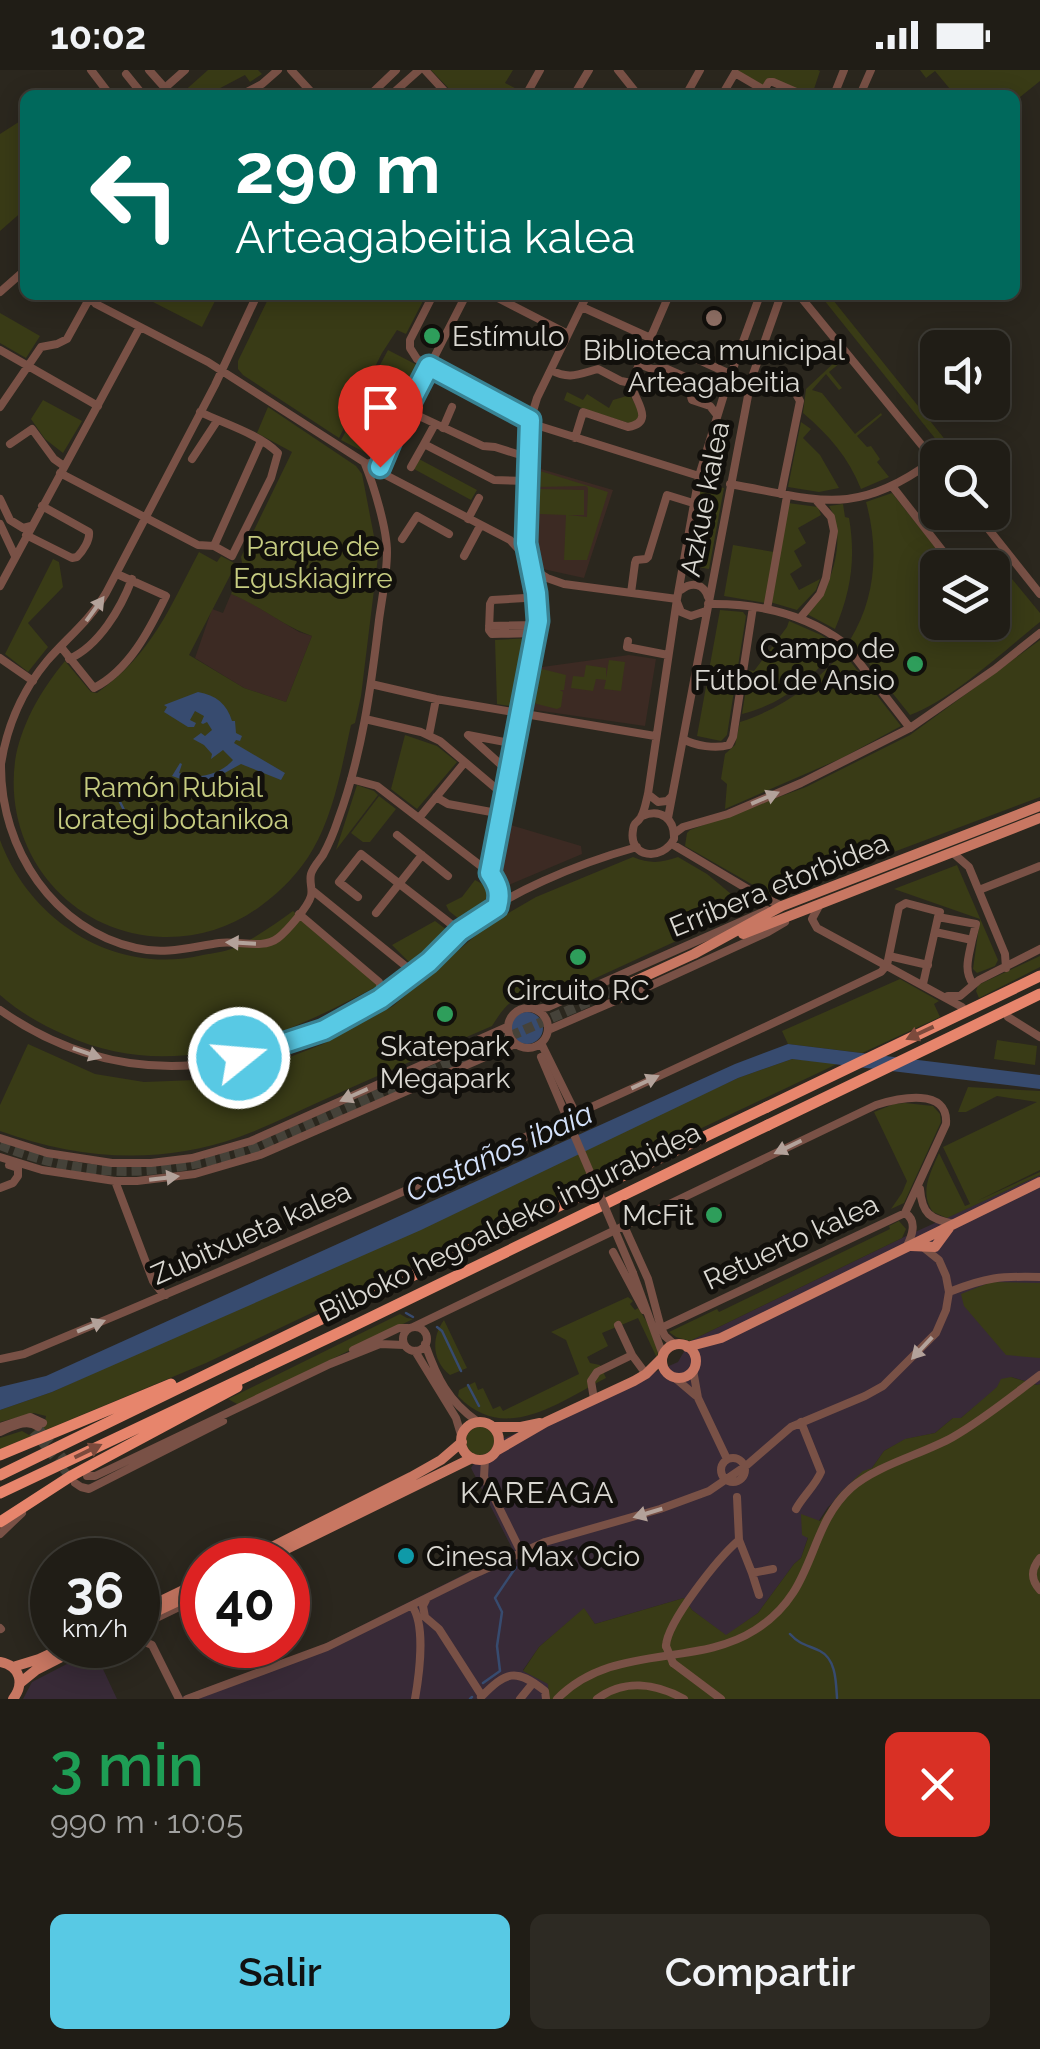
<!DOCTYPE html>
<html lang="es">
<meta charset="utf-8">
<style>
:root{--surface:#201d16;--page:#2d2a23;--text:#f1f3f6;--muted:#a2a2a1;--line:#3d3b35;--accent:#58c9e4}
body{margin:0;font-family:Raleway,sans-serif;background:var(--page);color:var(--text);height:100vh;display:flex;flex-direction:column;font-size:38px;white-space:nowrap}
*{box-sizing:border-box;margin:0}
p{font-size:32px;color:var(--muted)}
.icon{flex:none;width:55px;height:55px;fill:none;stroke:currentColor;stroke-width:2;stroke-linecap:round;stroke-linejoin:round}
.map{position:relative;height:1629px;overflow:hidden}
.drawer{display:flex;flex-direction:column;background:var(--surface);flex:1}
.drawer>*{flex:none}
.hud{position:absolute;left:20px;top:20px;width:1000px;height:210px;border-radius:15px;box-shadow:0 5px 25px #0003,0 0 0 2px var(--line);background:#00695c;color:#fff;overflow:hidden}
.fabs{position:absolute;left:920px;top:260px;display:grid;gap:20px}
.fabs a{display:grid;place-items:center;width:90px;height:90px;border-radius:15px;background:var(--surface);box-shadow:0 5px 25px #0003,0 0 0 2px var(--line);font-size:50px}
.speed{position:absolute;left:30px;top:1468px;display:flex;gap:20px;font-size:50px;font-weight:700;text-align:center}
.speed>*{display:grid;place-content:center;width:130px;height:130px;border-radius:50%;background:var(--surface);box-shadow:0 5px 25px #0003,0 0 0 2px var(--line);line-height:1}
.speed small{font-size:25px;font-weight:400}
.speed .limit{border:15px solid #d22;background:#fff;color:#111}
.pin{position:absolute;display:grid;place-items:center;width:85px;height:85px;color:#fff;margin:-102px -42px;border-radius:50% 50% 50% 0;rotate:-45deg;box-shadow:0 0 10px #0007}
.pin .icon{rotate:45deg}
.me{position:absolute;width:110px;margin:-55px;rotate:73deg;stroke-linejoin:round;filter:drop-shadow(0 0 8px #0008)}
.turn{display:flex;align-items:center;gap:35px;height:210px;padding:0 50px;font-size:45px}
.turn .icon{width:130px;height:130px;stroke-width:2.5}
.turn b{display:block;font-size:70px;line-height:85px}
.round{display:grid;place-items:center;flex:none;width:105px;height:105px;border-radius:15px;background:var(--page)}
.overview{display:flex;align-items:center;justify-content:space-between;height:170px;padding:0 50px}
h1{font-size:60px;font-weight:600;line-height:75px;color:#1e9e55}
.cta{display:flex;gap:20px;margin-top:auto;padding:20px 50px}
.cta a{flex:1;height:115px;border-radius:15px;background:var(--accent);color:#111;font-size:40px;font-weight:600;line-height:115px;text-align:center}
.cta a+a{background:var(--page);color:var(--text)}
.status{display:flex;justify-content:space-between;align-items:center;height:70px;padding:0 50px;background:var(--surface);direction:ltr}
.status svg{height:28px;fill:currentColor}
.map>svg:first-child{display:block}
</style>
<div class="status"><b>10:02</b><svg viewBox="0 0 49 12"><path d="M0 12V9h3v3zM5 12V6h3v6zM10 12V3h3v9zM15 12V0h3v12zM26 1h20v11H26zM47 4h2v5h-2z"/></svg></div>
<div class="map">
<svg width="1040" height="1629" viewBox="0 0 1040 1629">
<rect width="100%" height="100%" fill="#2b271e"/>
<path fill="#382a37" d="M1040,1105V1314L1038,1315L1011,1307L961,1348H953L935,1363L906,1369L884,1381L872,1398L828,1437L808,1467L801,1488L794,1494L758,1543L726,1566L692,1540L684,1528L595,1554L584,1539L539,1577L523,1600L549,1614V1629H176L325,1574L513,1480L471,1398L484,1377L678,1292L690,1271L902,1168Z
M94,1580L117,1629H23L32,1612Z"/>
<path fill="#3c2a23" d="M534,397L613,420L584,508L543,499L534,485L532,473Z
M231,524L246,530L299,562L312,566L286,632L244,618L195,588L212,539L223,543Z
M629,585L656,589L645,656L528,639L535,598Z
M507,754L581,776L582,784L506,816L498,801Z"/>
<path fill="#393b16" d="M208,0H258L262,4L250,12L245,5L207,25H180Z
M431,0H513L505,13L519,20L516,25H455Z
M737,0H818L820,1L812,25H803L773,12L764,20Z
M920,0H1040V11L1015,31V25H955L935,1L926,8Z
M25,48V139L0,161V64Z
M149,225H218L202,257L153,232L154,230Z
M270,225H423L421,230L423,231L406,264L397,260L382,283L339,368L243,305L238,299V291Z
M820,225H829L959,387H950Z
M0,243L40,266L26,288L0,273Z
M388,280L417,295L395,337L366,321Z
M837,290L840,293L829,302L842,318L839,320L826,304L812,320L822,323L855,364L881,343L882,345L857,366L867,377L871,376L880,389L877,392L889,407L861,419C849,388 828,364 803,343L806,319Z
M567,322L583,330L587,324L609,338L613,330L630,325C635,335 646,348 632,354L586,340L564,330Z
M364,327L392,341L370,385L341,370Z
M43,330L82,351L63,383L45,369L31,349Z
M268,337L356,396L362,404L378,487L361,626L355,653L351,655C342,696 334,743 313,779C300,802 282,820 262,835C233,857 199,868 163,867C68,864 0,779 16,685C24,649 42,619 65,591L91,622L97,623C152,584 169,539 199,482L217,492L221,486L236,494L189,585L244,618L286,632L312,566C283,556 259,535 231,524L243,499L241,487L292,382L257,363Z
M801,352L811,359L803,368L820,385L839,418L819,422L788,417Z
M419,389L477,420L471,430L414,399Z
M537,400L608,422L587,490H564L566,445L540,444V419L584,420V445H568L587,447L588,418L586,416L536,417Z
M700,414L724,418L709,499L686,495Z
M892,423L951,497L938,498V552H992L993,507L1003,498L1040,543V552C1004,581 951,630 910,645L850,570C876,528 879,479 866,432Z
M788,433L818,437L821,445L798,458L806,473L794,481L802,496L790,504L799,520L820,509L816,520L797,540L770,532Z
M843,434L845,447L849,448C856,488 851,522 835,559L807,544C832,519 848,468 829,436Z
M733,475L774,482L765,533L724,526Z
M53,489L59,492L63,517L28,553L48,577L28,602L5,584Z
M720,540L743,542L746,546L727,665L721,671L697,666Z
M789,551L821,565L838,576C813,608 783,634 742,644L749,600L754,601L787,557Z
M530,568L517,637L497,634L495,570Z
M1040,570V727L774,827L685,776L687,763L690,760L806,717L910,665Z
M843,582L901,656L842,688L725,739L727,714L721,709L725,684L735,675L740,652C783,638 813,615 843,582Z
M609,590L625,592L621,621L604,619L606,610L596,609L593,621L571,618L573,606L584,607L586,595L606,598V608Z
M542,599L566,605L564,620H560L563,622L561,637L557,639L533,633L536,618H539L536,616L538,601Z
M405,665L437,676L457,692L417,739L391,719Z
M357,715L374,721L378,725L336,780Z
M379,726L396,739L370,772H363L351,763Z
M0,770C30,852 116,906 203,885C213,883 224,882 234,878C254,869 275,854 293,841L320,867L379,915C281,968 175,1015 65,965C42,955 19,942 0,925Z
M633,787C650,794 661,793 678,787L707,804L748,838L548,930C515,924 509,929 492,956C438,979 384,1003 330,1027C300,1040 270,1056 239,1067C160,1095 79,1090 0,1061V1035L28,974L95,1004L144,1012L196,1010L277,992L323,974L393,936L488,855L536,827Z
M957,795L998,890L995,896L977,903L973,899L980,849L894,819Z
M475,810L490,818L493,824L459,849L449,841L446,835L462,827Z
M435,851L447,860L413,892L408,891L392,875Z
M1040,886V897L979,928L976,921L978,915Z
M900,909L939,931L934,934L940,947L862,983L788,974L782,961Z
M997,970L1037,976L1035,995L994,989Z
M792,989L839,993L206,1293L0,1379V1368L22,1361L29,1365L45,1351L46,1346L34,1343L0,1352V1340L52,1322L738,1008Z
M968,1017L1040,1021V1100L977,1131L1040,1102V1105L947,1148L933,1142C919,1122 930,1104 939,1083L965,1136L970,1134L943,1077L1037,1032L997,1026L966,1042H958Z
M905,1033L933,1036L940,1044L941,1052L904,1133L891,1139L902,1123L907,1111L874,1042L894,1034Z
M899,1151L906,1159L902,1168L690,1271L676,1267L669,1262L717,1239L719,1242L890,1159L889,1156Z
M991,1212L1040,1213V1288L1006,1285L964,1236L961,1224Z
M628,1227L633,1231L630,1234L635,1240L638,1238C647,1252 661,1272 657,1288L638,1248L602,1263L608,1276L587,1287L590,1293L600,1295L606,1308C559,1332 505,1375 458,1326L459,1320L475,1312L478,1320L483,1318L493,1339L500,1336L503,1341L579,1304L566,1270L551,1262Z
M400,1244L407,1248L413,1249L239,1335L228,1329Z
M444,1250L467,1298L450,1305C432,1291 431,1268 444,1250Z
M1011,1307L1037,1315L1040,1314V1629H549L548,1614L523,1601L539,1577L584,1538L595,1554L684,1528L692,1540L726,1565L758,1543L794,1494L801,1488L808,1468L802,1465L801,1444L820,1451L838,1425L863,1401L872,1398L884,1381L905,1369L935,1363L953,1348H961L997,1317L1001,1309Z
M466 1371a14 14 0 1 1 28 0a14 14 0 1 1-28 0Z"/>
<path fill="#374b6f" d="M198,622C216,625 227,634 232,651H235L236,663L242,666L240,671L236,670L234,673L285,703L281,710L241,694C215,708 204,718 172,706L180,693L182,694L179,703C197,710 220,705 233,690L223,680L211,689L212,684L204,675L193,669L201,663L205,666L212,660L207,652L203,654L201,653L204,646L195,641L190,650L196,653L194,657H188L164,642L167,637L164,635Z
M511 958a16 16 0 1 1 32 0a16 16 0 1 1-32 0Z
M788,974L1040,1005V1019L792,989L738,1008L421,1160L52,1322L0,1340V1317L46,1306L735,994Z"/>
<g fill="none" stroke-linecap="round" stroke-linejoin="round">
<path stroke="#374b6f" stroke-width="2.5" d="M119,730L127,746L138,753
M173,750L180,753L194,755L196,752L195,745L201,741C222,751 229,764 246,738
M406,1243L413,1247
M437,1257L442,1261L461,1301
M468,1315L479,1336
M790,1564C800,1575 808,1575 820,1581C836,1589 836,1612 837,1628
M483,1613L500,1601L497,1576L502,1542L495,1528L516,1497
M470,1629L472,1627"/>
<path stroke="#454239" stroke-width="8" stroke-dasharray="8 4" stroke-linecap="butt" d="M38,1357L67,1392
M33,1362L71,1409"/>
<path stroke="#454239" stroke-width="10" stroke-dasharray="10 5" stroke-linecap="butt" d="M0,1075C92,1111 156,1106 249,1081L622,917"/>
<path stroke="#795146" stroke-width="8" d="M91,0L110,25
M149,0L165,18
M291,0L314,25
M425,0L448,25
M618,0L638,25
M126,4L143,25
M157,25L185,0
M241,25L262,14L278,0
M370,25L396,0
M391,25L419,0
M526,25L540,0
M574,25L589,0
M686,25L700,0
M722,25L735,3L764,20
M761,25L769,12H773L803,25
M834,25L844,0
M860,25L871,0
M0,222L25,200
M257,225L215,315L106,523C90,550 67,568 47,591C22,621 7,656 1,694C0,780 55,860 136,878C165,885 191,877 219,873C238,870 262,880 278,868C287,861 308,837 311,826C313,819 309,812 311,804C313,797 319,791 323,785C329,774 334,762 338,750C362,685 371,618 379,550C382,528 387,504 387,482C387,459 374,416 365,394L381,391L466,225
M433,225L410,270V278L417,289L536,355L699,406
M492,225L568,264
M799,225L938,395
M89,226L96,234L208,292L378,401L510,470L525,486
M582,237L730,304
M0,280L98,336
M639,294L652,299H667L692,310C697,317 688,323 692,330L710,336L717,345
M551,300C569,310 579,304 598,299L621,311L631,313
M751,310L795,322L800,331L781,424
M631,313L669,225
M0,337L41,277L57,274L67,269L88,231L89,225
M406,340L483,376L495,377L530,388
M435,354L424,374L494,410L528,411
M443,358L452,337
M575,368L583,342L628,357C657,352 633,329 631,313
M10,374L32,359L54,389L64,396
M192,389L217,351
M411,397L424,374
M60,403L198,475L214,476L232,486L271,408L278,383C259,364 225,354 200,342
M730,414C820,430 853,448 934,390
M892,416L956,498
M0,429L10,450L23,458L31,456
M975,442L1040,524
M468,449L479,428
M0,454L15,486
M26,465L72,488L77,487C83,481 90,470 89,462L42,436
M402,469L417,446L449,464
M214,476L261,371
M464,486L480,456
M531,498L547,508L564,514L677,529
M0,516L140,257
M681,520C692,511 704,514 708,527
M631,523L635,493L636,490L646,489L648,487L667,425L693,433
M525,528L492,530L490,534L489,560L492,564L536,563
M677,532L681,542L691,546L706,541
M708,534C757,533 805,544 844,573L910,658
M767,539L787,426
M800,548L820,524L826,508L834,461L831,447L817,431
M489,556L537,555
M628,571L627,577L668,585
M61,577L94,618C129,600 149,561 166,526L117,504
M0,588L33,611
M69,589C99,576 121,538 132,509
M371,614L436,629L655,666
M365,649L421,662L440,671L505,726
M429,665L436,629
M683,669C695,676 716,679 729,675L733,667L753,537
M509,702L468,665L515,674
M351,709L377,716L490,803
M648,724L658,732L667,731L672,726
M436,727L448,734L502,744
M642,746C661,738 675,749 674,769C662,792 628,788 633,760C634,751 636,755 641,747C645,740 646,731 648,724L677,529L699,406L726,318L760,225
M419,748L465,692
M668,748L751,310L781,225
M675,763L683,757L728,744L801,713L910,658L995,599L1040,563
M397,765L448,806
M672,774L756,824L782,836
M953,783L969,797L1005,884L1006,898
M312,820L408,898L420,899
M979,820L1040,796
M358,827L339,812L361,784L460,861
M819,836L812,849L817,858L962,937
M497,837L499,821L490,803L538,551L536,523L526,473L530,351L537,328L587,225
M376,843L422,785
M299,844L379,912L383,923L380,929
M972,870C969,886 963,900 973,914
M889,886L928,895
M923,914L938,847
M948,926H960L979,910L1040,879
M508 958a20 20 0 1 1 40 0a20 20 0 1 1-40 0Z
M537,939L548,937L767,840
M0,940C124,1027 262,1005 384,926C414,908 433,884 459,862C504,823 580,793 637,777
M1008,947L1040,967
M548,960L652,915L768,862L785,852
M541,973L576,1044
M0,1068L47,1083L112,1093H151L192,1088L251,1071L507,957
M0,1087L42,1100L115,1111H137L195,1104L260,1085L515,974
M115,1111L153,1211L163,1224L166,1225
M0,1118L13,1113L18,1106V1098L9,1095
M920,1119C922,1144 930,1149 954,1154
M905,1143C918,1151 912,1166 906,1178
M624,1156L648,1209L661,1258L905,1143
M613,1182L644,1240
M633,1203L663,1285
M949,1222C987,1207 1000,1206 1040,1207
M618,1255L632,1285
M660,1256L665,1266L675,1275
M413,1257L876,1035C899,1028 949,1017 946,1054L905,1143
M403 1269a12 12 0 1 1 24 0a12 12 0 1 1-24 0Z
M425,1274C437,1308 448,1331 478,1352
M353,1280L399,1258H408
M415,1281L456,1348L462,1368
M0,1289L24,1284C313,1164 599,1037 881,902L887,895L899,837L906,833L940,842L938,847L976,854L972,870L935,862
M693,1300L698,1328L727,1389
M675,1308L695,1325
M594,1329L591,1311L597,1302L632,1285L646,1304
M0,1357L30,1347L43,1353
M0,1362C12,1357 27,1348 38,1357
M721 1400a12 12 0 1 1 24 0a12 12 0 1 1-24 0Z
M485,1389L484,1407L521,1482
M87,1406H95L110,1399L330,1294L380,1274L404,1275
M75,1413L81,1417L89,1419L223,1351
M737,1427L739,1470L752,1503L773,1499
M796,1439C803,1426 815,1416 821,1402L801,1352
M0,1464L22,1443
M1040,1488C1031,1499 1030,1509 1040,1520
M752,1503L759,1525
M426,1530L423,1536L425,1547L439,1559L482,1626
M412,1536C426,1555 419,1606 415,1629
M138,1557L202,1526
M0,1558L1,1559
M138,1569L152,1575L179,1629
M666,1576C667,1552 719,1487 739,1470
M673,1593L721,1629
M481,1627C506,1602 515,1597 545,1621L546,1629
M187,1629L327,1577L479,1502L545,1472L660,1439L709,1421L747,1395L791,1357L865,1326L883,1316L936,1263L946,1240L949,1222L946,1206L939,1190L924,1178
M520,1629L533,1613
M557,1629C613,1572 696,1598 755,1560C818,1521 805,1460 851,1418C877,1395 923,1384 953,1367C984,1349 1012,1326 1040,1305
M597,1629C624,1609 655,1613 684,1629"/>
<path stroke="#c87762" stroke-width="10" d="M743,864L1040,748
M622,917L694,884L782,836L1040,736
M911,1176L935,1177L949,1158
M662 1291a17 17 0 1 1 34 0a17 17 0 1 1-34 0Z
M687,1277L721,1268L1040,1112
M461 1371a19 19 0 1 1 38 0a19 19 0 1 1-38 0Z
M493,1357H521L540,1353
M496,1381L546,1352L634,1311L646,1304L662,1288
M246,1490L411,1407L441,1390L462,1372
M264,1490L472,1388
M138,1542L202,1511
M138,1550L202,1520
M0,1592C20,1596 25,1613 13,1629
M13,1597L39,1589L69,1575
M20,1613L36,1600L85,1575"/>
<path stroke="#e7856c" stroke-width="11" d="M0,1385L171,1314
M0,1405L311,1254L767,1037
M0,1423L347,1259L768,1055
M0,1452L71,1406L237,1317"/>
<path stroke="#795146" stroke-width="8" d="M541,987L633,1203
M666,1576L673,1593"/>
<path stroke="#e7856c" stroke-width="11" d="M767,1037L1040,906
M768,1055L1040,924"/>
</g>
<defs><path id="oneway-solid" d="M-6-.8H1V-3.2L6.5 0L1 3.2V.8H-6Z" transform="scale(2.5)"/></defs>
<g fill="#b3a29a">
<use href="#oneway-solid" transform="translate(95 539) rotate(-54)"/>
<use href="#oneway-solid" transform="translate(765 728) rotate(-23)"/>
<use href="#oneway-solid" transform="translate(241 873) rotate(-177)"/>
<use href="#oneway-solid" transform="translate(87 983) rotate(19)"/>
<use href="#oneway-solid" transform="translate(645 1012) rotate(-25)"/>
<use href="#oneway-solid" transform="translate(354 1025) rotate(156)"/>
<use href="#oneway-solid" transform="translate(788 1077) rotate(154)"/>
<use href="#oneway-solid" transform="translate(164 1108) rotate(-7)"/>
<use href="#oneway-solid" transform="translate(91 1256) rotate(-22)"/>
<use href="#oneway-solid" transform="translate(922 1278) rotate(133)"/>
<use href="#oneway-solid" transform="translate(648 1443) rotate(163)"/>
</g>
<g fill="#7c4a3c">
<use href="#oneway-solid" transform="translate(920 963) rotate(155)"/>
<use href="#oneway-solid" transform="translate(88 1381) rotate(-26)"/>
</g>
<g fill="none" stroke-linecap="round" stroke-linejoin="round">
<g stroke="#398394" stroke-width="25">
<path id="route" d="M239,988L324,960L380,929L429,892L460,861L497,837C501,823 498,815 490,803L538,551L536,523L526,473L530,350L429,296L393,366L380,397"/>
</g>
<use href="#route" stroke="#58c9e4" stroke-width="18"/>
</g>
<circle fill="#8d6e63" stroke="#12100c" stroke-width="4" cx="714" cy="248" r="10"/>
<g fill="#2e9e5b" stroke="#12100c" stroke-width="4">
<circle cx="432" cy="266" r="10"/>
<circle cx="915" cy="594" r="10"/>
<circle cx="578" cy="887" r="10"/>
<circle cx="445" cy="944" r="10"/>
<circle cx="714" cy="1145" r="10"/>
</g>
<circle fill="#0f9aa8" stroke="#12100c" stroke-width="4" cx="406" cy="1486" r="10"/>
<g text-anchor="middle" dominant-baseline="central" stroke-width="10" stroke-linejoin="round" paint-order="stroke">
<g font-size="28" fill="#dad8d2" stroke="#12100c">
<text x="452" y="266" text-anchor="start">Estímulo</text>
<text x="714" y="280">Biblioteca municipal<tspan x="714" dy="32">Arteagabeitia</tspan></text>
<text x="895" y="578" text-anchor="end">Campo de<tspan x="895" dy="32">Fútbol de Ansio</tspan></text>
<text x="578" y="920">Circuito RC</text>
<text x="445" y="976">Skatepark<tspan x="445" dy="32">Megapark</tspan></text>
<text x="694" y="1145" text-anchor="end">McFit</text>
<text x="426" y="1486" text-anchor="start">Cinesa Max Ocio</text>
</g>
<g font-size="28" fill="#dad8d2" stroke="#12100c">
<text transform="translate(705 429) rotate(-79)">Azkue kalea</text>
<text transform="translate(779 815) rotate(-22)">Erribera etorbidea</text>
<text transform="translate(510 1152) rotate(-26)">Bilboko hegoaldeko ingurabidea</text>
<text transform="translate(251 1163) rotate(-24)">Zubitxueta kalea</text>
<text transform="translate(791 1172) rotate(-25)">Retuerto kalea</text>
</g>
<g font-size="28" fill="#c6cc81" stroke="#12100c">
<text x="313" y="476">Parque de<tspan x="313" dy="32">Eguskiagirre</tspan></text>
<text x="173" y="717">Ramón Rubial<tspan x="173" dy="32">lorategi botanikoa</tspan></text>
</g>
<g font-size="30" font-style="italic" fill="#d3e1fb" stroke="#12100c">
<text transform="translate(499 1082) rotate(-24)">Castaños ibaia</text>
</g>
<g font-size="30" letter-spacing="2.5" fill="#dad8d2" stroke="#12100c">
<text x="538" y="1422">KAREAGA</text>
</g>
</g>
</svg>
<div class="fabs">
<a><svg class="icon" aria-label="sound" viewBox="0 0 24 24"><path d="M4 9h4l5-4v14l-5-4H4zM17 9q2 3 0 6"/></svg></a>
<a><svg class="icon" aria-label="search" viewBox="0 0 24 24"><circle cx="10" cy="10" r="6"/><path d="M15 15l6 6"/></svg></a>
<a><svg class="icon" aria-label="layers" viewBox="0 0 24 24"><path d="M12 4l9 5-9 5-9-5zM3 14l9 5 9-5"/></svg></a>
</div>
<div class="speed"><div>36<small>km/h</small></div><div class="limit">40</div></div>
<div class="pin" style="left:380px;top:397px;background:#d93025"><svg class="icon" aria-label="arrive" viewBox="0 0 24 24"><path d="M6 21V4h12l-3 4 3 4H6"/></svg></div>
<svg class="me" style="left:239px;top:988px" viewBox="-20 -20 40 40"><circle r="17" fill="#58c9e4" stroke="#fff" stroke-width="3"/><path d="M0-11L8 9 0 5-8 9z" fill="#fff"/></svg>
<div class="hud">
<div class="turn"><svg class="icon" aria-label="left" viewBox="0 0 24 24"><path d="M17 20v-9H6M10 6l-5 5 5 5"/></svg><div><b>290 m</b>Arteagabeitia kalea</div></div>
</div>
</div>
<section class="drawer">
<div class="overview"><div><h1>3 min</h1><p>990 m · 10:05</p></div><a class="round" style="background:#d93025;color:#fff"><svg class="icon" aria-label="close" viewBox="0 0 24 24"><path d="M6 6l12 12M18 6L6 18"/></svg></a></div>
<div class="cta"><a>Salir</a><a>Compartir</a></div>
</section>
